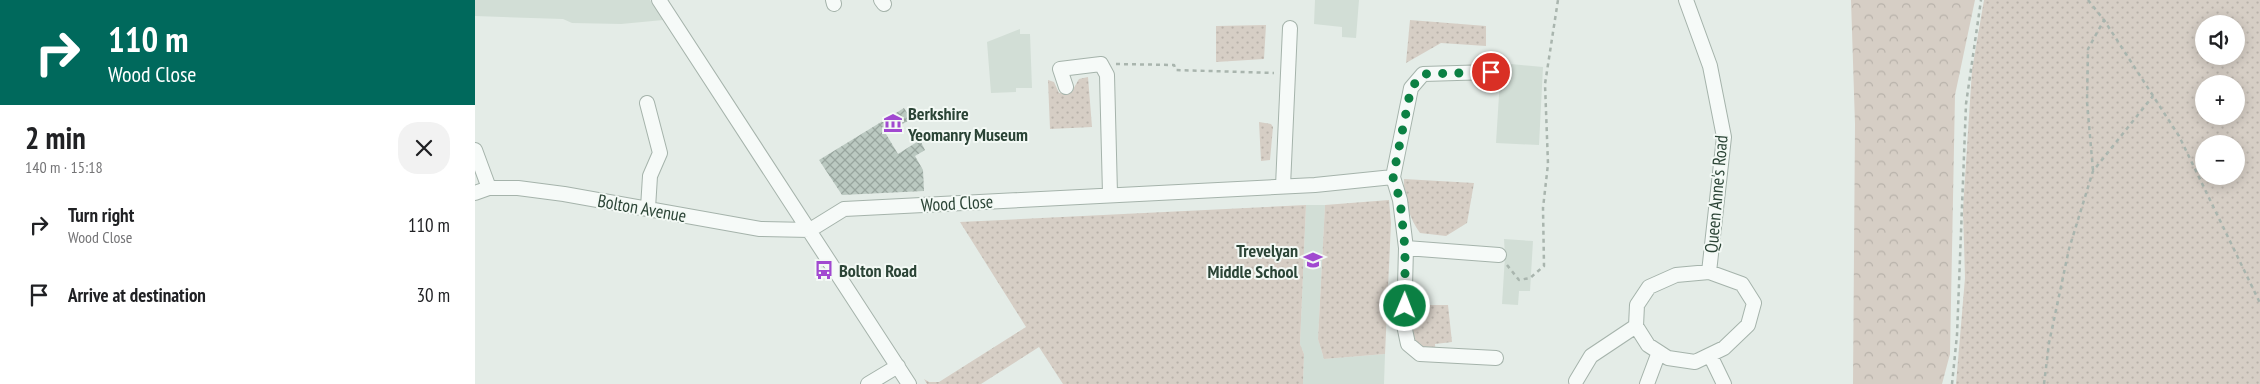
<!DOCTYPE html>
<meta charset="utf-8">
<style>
:root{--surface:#fff;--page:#f2f2f2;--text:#202124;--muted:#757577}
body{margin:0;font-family:"PT Sans Narrow",sans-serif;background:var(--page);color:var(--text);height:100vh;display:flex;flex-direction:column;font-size:19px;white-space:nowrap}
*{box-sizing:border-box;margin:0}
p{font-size:16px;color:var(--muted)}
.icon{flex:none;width:28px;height:28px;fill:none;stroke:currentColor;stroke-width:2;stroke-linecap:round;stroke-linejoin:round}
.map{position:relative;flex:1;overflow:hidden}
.drawer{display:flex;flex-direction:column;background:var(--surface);width:475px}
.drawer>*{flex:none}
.guide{background:#00695c;color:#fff;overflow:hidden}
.buttons{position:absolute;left:1720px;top:15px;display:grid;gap:10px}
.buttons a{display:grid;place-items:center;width:50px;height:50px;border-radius:50%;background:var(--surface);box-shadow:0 2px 12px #0003;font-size:25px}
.pin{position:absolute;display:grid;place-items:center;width:42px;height:42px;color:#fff;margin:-21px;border:2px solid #fff;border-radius:50%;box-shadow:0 1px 5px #0007}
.me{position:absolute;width:55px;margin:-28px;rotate:1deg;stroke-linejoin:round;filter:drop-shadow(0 0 4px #0008)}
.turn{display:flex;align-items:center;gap:18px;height:105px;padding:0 25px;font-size:22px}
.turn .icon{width:65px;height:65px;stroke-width:2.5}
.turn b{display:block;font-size:35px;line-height:42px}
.round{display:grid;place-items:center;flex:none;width:52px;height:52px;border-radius:20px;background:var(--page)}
.headline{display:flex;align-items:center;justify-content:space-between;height:85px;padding:0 25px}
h1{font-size:30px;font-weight:700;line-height:38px}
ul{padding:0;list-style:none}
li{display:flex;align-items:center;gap:15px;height:70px;padding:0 25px}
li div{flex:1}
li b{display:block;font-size:19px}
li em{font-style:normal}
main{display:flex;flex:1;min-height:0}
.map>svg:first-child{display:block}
</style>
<main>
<section class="drawer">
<div class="guide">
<div class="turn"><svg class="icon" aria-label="right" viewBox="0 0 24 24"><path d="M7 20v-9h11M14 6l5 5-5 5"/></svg><div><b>110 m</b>Wood Close</div></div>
</div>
<div class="headline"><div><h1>2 min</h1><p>140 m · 15:18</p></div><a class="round"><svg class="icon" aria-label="close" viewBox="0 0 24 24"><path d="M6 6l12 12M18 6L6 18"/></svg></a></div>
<ul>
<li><svg class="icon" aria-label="right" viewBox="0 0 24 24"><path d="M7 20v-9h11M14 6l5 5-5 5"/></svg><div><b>Turn right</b><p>Wood Close</p></div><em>110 m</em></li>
<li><svg class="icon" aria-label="arrive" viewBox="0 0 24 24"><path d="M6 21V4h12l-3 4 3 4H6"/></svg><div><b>Arrive at destination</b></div><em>30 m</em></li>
</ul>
</section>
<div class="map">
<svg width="1785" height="384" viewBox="0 0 1785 384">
<defs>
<pattern id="green-dots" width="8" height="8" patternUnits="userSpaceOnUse" patternTransform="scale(1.25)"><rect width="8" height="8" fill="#d6cec5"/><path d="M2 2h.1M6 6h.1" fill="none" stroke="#b8b2aa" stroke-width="1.8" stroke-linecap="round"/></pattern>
<pattern id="forest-crowns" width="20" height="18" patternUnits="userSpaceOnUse" patternTransform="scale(1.25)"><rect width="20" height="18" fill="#d6cec5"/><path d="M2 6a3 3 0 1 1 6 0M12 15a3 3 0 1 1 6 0" fill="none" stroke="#b8b2aa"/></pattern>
<pattern id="building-cross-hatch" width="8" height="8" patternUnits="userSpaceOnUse" patternTransform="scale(1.25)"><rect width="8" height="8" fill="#bbc9c1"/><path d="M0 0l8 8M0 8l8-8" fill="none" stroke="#98a59e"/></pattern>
</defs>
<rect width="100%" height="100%" fill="#e4ece7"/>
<path fill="#d2ded6" d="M0,0H175L188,20L146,24L97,23L88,19L0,16Z
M840,0H884L881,38L867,37V27L839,24Z
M545,29V34H555L557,88H541V92L516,93L512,42Z
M1026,63L1068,67L1064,145L1021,143Z
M831,205H850L843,339L849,359L910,354L909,384H828L829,354L825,344Z
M1029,239L1058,241L1055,291H1044L1043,305L1027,304L1030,256Z"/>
<path fill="url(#green-dots)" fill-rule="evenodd" d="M1509,0H1785V384H1481L1490,278L1488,209L1497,70ZM1729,24H1761V56H1729ZM1729,84H1761V116H1729ZM1729,144H1761V176H1729Z
M935,20L1011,26V46L966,43L931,63Z
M791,25L789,59L741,62V26Z
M613,77L617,127L575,129L573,80L579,82L584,93L597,91L604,79Z
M784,122L796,124L798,127L795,160L786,161Z
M929,179L999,183L992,223L971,236L945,233C934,218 928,197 929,179Z
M914,200L916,223L910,354L849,359L843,339L850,205Z
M831,205L825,344L829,354L828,384H588L564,347L506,384H452L449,379L454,382H464L551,327L485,222Z
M931,305H973L977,342L960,344L961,356L938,346Z"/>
<path fill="url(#forest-crowns)" d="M1376,0H1500L1480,95L1475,354L1467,384H1378L1380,124Z"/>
<path fill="url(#building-cross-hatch)" d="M429,108L436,119L411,134L423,154L445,140L450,150L440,156L448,170L449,191L367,195L344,160Z"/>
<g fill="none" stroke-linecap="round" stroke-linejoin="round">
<g stroke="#a5b3ab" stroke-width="16">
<path id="minor" d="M184,0L434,384
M358,0L359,4
M406,0L409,4
M1211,0L1235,66L1249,137L1234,272
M1016,72L948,74L936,88L918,177L925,200L931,248L929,325L933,344L945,354L1021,358
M591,87L585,69L626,64L632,75L635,194
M172,103L185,153L175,176L173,208
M0,150L14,188
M808,186L815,28
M0,193L14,188H43L89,194L285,229L335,230L369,209L840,185L918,177
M931,248L1024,255
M1234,272L1267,284L1279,303L1273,325L1249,348L1220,362L1193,358L1173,345L1161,326L1162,305L1174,287L1201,275Z
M1235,355L1249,384
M1101,381L1116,356L1161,326
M393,384L423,366
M1172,384L1184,352"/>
</g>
<path stroke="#a9b5ae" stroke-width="2.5" stroke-dasharray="4 4" stroke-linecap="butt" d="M1613,0L1629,20L1704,136L1785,303
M641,64L699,65L701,70L799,73
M1618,170L1612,102L1613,49L1629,20
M1032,265L1044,280L1055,278L1069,266L1068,208L1073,164L1070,84L1083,0
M1477,384L1482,335L1491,104L1506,0
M1569,384L1574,343L1594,249L1618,171L1678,96"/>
<use href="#minor" stroke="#f6faf8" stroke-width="14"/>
</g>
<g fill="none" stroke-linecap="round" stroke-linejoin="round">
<path stroke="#0b8043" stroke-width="9" stroke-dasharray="0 16.2" d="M930,306V248L925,200L918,177L936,88L948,74L1016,72"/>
</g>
<defs>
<g id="museum-bare" transform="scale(1.5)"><path d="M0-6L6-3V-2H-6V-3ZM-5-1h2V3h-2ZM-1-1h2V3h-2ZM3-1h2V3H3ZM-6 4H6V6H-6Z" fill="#a149d0" stroke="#f3f9f5" stroke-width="2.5" paint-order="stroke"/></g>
<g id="school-bare" transform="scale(1.5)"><path d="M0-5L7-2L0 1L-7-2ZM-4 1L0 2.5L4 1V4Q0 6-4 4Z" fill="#a149d0" stroke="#f3f9f5" stroke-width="2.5" paint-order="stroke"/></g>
<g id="bus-bare" transform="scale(1.5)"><path d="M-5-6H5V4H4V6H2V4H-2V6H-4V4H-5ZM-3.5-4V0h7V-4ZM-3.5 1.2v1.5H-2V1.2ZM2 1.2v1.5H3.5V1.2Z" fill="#a149d0" stroke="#f3f9f5" stroke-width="2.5" paint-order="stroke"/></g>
</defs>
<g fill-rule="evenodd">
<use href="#museum-bare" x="418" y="123"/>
<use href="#school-bare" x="838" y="260"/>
<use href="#bus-bare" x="349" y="270"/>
</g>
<g text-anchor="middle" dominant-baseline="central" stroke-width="4" stroke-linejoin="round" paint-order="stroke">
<g font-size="18" font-weight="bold" fill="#2b4436" stroke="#f3f9f5" text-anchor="start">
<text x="433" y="113">Berkshire<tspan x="433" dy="21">Yeomanry Museum</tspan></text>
<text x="823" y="250" text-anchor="end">Trevelyan<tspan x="823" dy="21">Middle School</tspan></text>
<text x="364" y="270">Bolton Road</text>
</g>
<g font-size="18" fill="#2b4436" stroke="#f3f9f5">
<text transform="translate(1241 194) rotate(-85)">Queen Anne's Road</text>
<text transform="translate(482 203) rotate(-3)">Wood Close</text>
<text transform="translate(167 208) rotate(10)">Bolton Avenue</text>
</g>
</g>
</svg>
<div class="buttons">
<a><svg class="icon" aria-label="sound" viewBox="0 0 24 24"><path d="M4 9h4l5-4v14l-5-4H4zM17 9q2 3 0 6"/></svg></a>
<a>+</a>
<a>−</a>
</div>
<div class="pin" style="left:1016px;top:72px;background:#d93025"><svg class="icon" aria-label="arrive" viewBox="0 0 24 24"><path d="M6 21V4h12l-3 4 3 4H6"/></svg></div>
<svg class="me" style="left:930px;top:306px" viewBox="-20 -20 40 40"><circle r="17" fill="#0b8043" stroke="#fff" stroke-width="3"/><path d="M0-11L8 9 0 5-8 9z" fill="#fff"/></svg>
</div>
</main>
